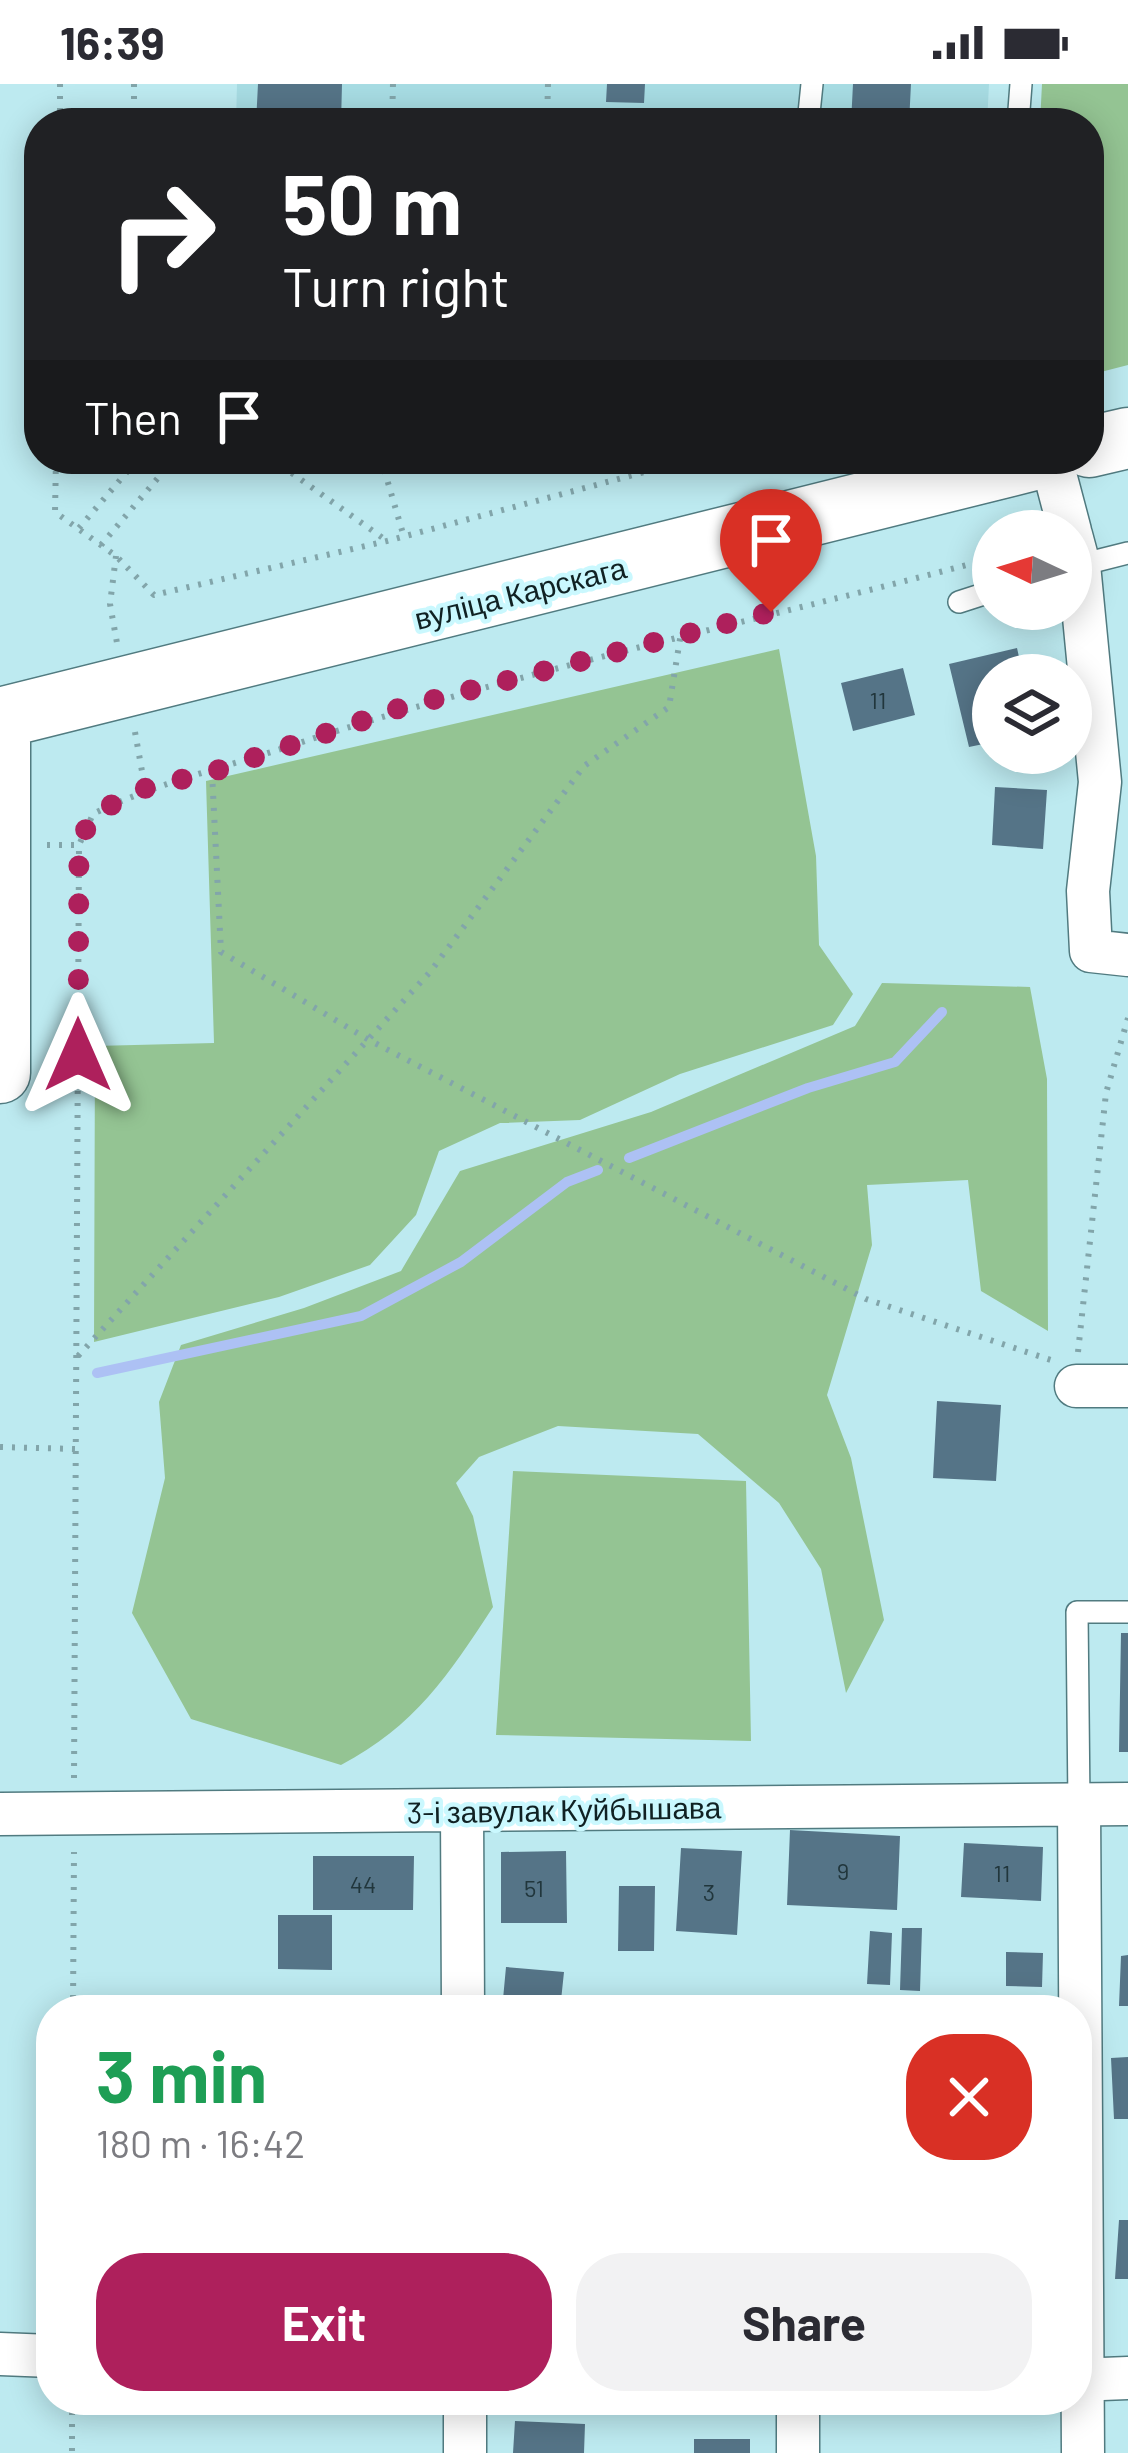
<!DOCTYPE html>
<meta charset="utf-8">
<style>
:root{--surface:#fff;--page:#f2f2f3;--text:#2b2b33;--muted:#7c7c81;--accent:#ae205c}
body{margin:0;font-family:Barlow,sans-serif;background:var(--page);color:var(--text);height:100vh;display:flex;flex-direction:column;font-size:45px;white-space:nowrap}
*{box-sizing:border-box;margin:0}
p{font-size:39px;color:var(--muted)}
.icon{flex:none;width:66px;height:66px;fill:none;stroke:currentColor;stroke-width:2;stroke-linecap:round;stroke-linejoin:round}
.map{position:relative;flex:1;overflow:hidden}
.details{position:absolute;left:36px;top:1911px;width:1056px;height:420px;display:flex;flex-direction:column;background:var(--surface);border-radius:48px;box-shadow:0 6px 30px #0003}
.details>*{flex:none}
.guide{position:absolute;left:24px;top:24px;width:1080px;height:366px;border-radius:48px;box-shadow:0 6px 30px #0003;background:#202124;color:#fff;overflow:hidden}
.needle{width:78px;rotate:274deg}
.controls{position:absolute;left:972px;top:426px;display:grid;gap:24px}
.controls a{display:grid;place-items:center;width:120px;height:120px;border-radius:50%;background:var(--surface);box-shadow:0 6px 30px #0003;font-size:60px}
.pin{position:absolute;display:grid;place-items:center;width:102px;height:102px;color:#fff;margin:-123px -51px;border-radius:50% 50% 50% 0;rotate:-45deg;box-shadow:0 0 12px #0007}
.pin .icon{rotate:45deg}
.me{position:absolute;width:132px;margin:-66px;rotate:0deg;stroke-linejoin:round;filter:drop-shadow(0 0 9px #0008)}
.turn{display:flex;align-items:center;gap:42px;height:252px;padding:0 60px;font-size:54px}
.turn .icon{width:156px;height:156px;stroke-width:2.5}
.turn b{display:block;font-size:84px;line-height:102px}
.then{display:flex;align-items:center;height:114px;padding:0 60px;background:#0003;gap:24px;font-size:45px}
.round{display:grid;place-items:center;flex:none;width:126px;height:126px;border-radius:48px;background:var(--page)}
.head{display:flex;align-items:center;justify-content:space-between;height:204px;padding:0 60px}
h1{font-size:72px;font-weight:700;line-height:90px;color:#1e9e55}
.button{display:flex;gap:24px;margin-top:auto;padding:24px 60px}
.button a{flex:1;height:138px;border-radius:48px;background:var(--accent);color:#fff;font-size:48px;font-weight:700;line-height:138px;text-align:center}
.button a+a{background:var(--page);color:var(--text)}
.status{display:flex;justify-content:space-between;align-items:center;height:84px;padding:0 60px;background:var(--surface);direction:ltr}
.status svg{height:33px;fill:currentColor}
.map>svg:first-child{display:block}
</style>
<div class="status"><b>16:39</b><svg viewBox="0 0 49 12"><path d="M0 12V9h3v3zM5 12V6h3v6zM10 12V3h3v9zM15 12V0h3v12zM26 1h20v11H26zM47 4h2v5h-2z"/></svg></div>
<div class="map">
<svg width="1128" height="2369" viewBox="0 0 1128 2369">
<rect width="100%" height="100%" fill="#bdeaf0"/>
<path fill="#a7dce3" d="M237,0H989L987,39H236Z"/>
<path fill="#94c493" d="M1042,0H1128V281L1089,291V39H1040Z
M779,565L816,772L819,861L853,910L833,941L680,990L580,1036L500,1039L439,1067L416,1131L370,1181L279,1213L94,1258L95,962L214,959L206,697Z
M882,899L1030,903L1047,995L1048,1247L981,1207L968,1096L867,1101L872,1161L827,1311L851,1374L884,1536L846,1609L821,1485L779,1419L698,1350L558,1342L479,1373L456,1399L473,1432L493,1523C448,1592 415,1642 341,1681L191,1635L132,1529L165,1394L159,1318L181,1261L304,1224L401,1187L460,1087L651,1028L855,942Z
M513,1387L746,1397L751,1657L496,1651Z"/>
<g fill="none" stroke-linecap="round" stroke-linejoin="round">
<path stroke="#adc1f4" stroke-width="10" d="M629,1074L808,1004L895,978L942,928
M97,1289L361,1232L461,1178L567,1098L598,1086"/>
</g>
<path fill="#557487" d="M258,0H342L341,39H256Z
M607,0H645L644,19L606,18Z
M853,0H911L909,39H851Z
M1017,564L1023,591H993V658L969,663L949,580Z
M903,584L915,631L853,647L841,599Z
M995,703L1047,706L1043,765L992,761Z
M937,1317L1001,1321L996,1397L933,1394Z
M1121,1549H1128V1668H1119Z
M790,1746L900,1752L897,1826L787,1821Z
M964,1759L1043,1763L1041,1817L961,1813Z
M681,1764L742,1767L737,1851L676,1847Z
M566,1767L567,1839H501V1768Z
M313,1772H414L413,1826H313Z
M619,1802H655L654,1867H618Z
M278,1831H332V1886L278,1885Z
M902,1844H922L920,1907L900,1906Z
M870,1847L892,1849L890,1901L867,1900Z
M1006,1868L1043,1869L1042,1903L1006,1902Z
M1128,1871V1922H1119L1121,1872Z
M506,1883L564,1888L560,1926H502Z
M840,1914L890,1915V1926H840Z
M906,1914L966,1917L965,1926H906Z
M1128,1973V2035H1114L1111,1974Z
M1119,2136H1128V2195H1115Z
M515,2337L585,2340L584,2369H513Z
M694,2355H750V2369H694Z"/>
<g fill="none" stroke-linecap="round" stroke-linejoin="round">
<g stroke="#517b80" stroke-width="24">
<path id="lane" d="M808,39L812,0
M1018,39L1021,0
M1076,482L1128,469
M959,518L993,507
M1079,1721L1077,1528H1128"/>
</g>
<g stroke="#517b80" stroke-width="45">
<path id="street" d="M1051,375L1070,447
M1071,451L1079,481L1100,698L1088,807L1091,867L1128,871
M1076,1302H1128
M1079,1721L1083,2369
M462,1726L463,1926
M0,1730L1128,1720
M0,2270L51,2272
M1077,2296L1128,2294
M798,2316V2369
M465,2369V2316"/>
</g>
<g stroke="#517b80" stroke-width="63">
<path id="secondary" d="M1089,363L1128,354
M0,634L1038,375
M0,657V989"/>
</g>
<path stroke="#82a5aa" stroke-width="6" stroke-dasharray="3 9" stroke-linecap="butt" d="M60,39V0
M134,39V0
M392,39L393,0
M547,39L548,0
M56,375L55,428L116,472L154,511L387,457L693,375
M272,375L387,457
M381,375L404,453
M79,444L138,375
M101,461L174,375
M116,472L110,520L117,559
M135,648L145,704
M212,688L221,868L369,956L866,1215L1051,1276
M47,761H79
M1078,1268L1106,1009L1128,934
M78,1272L430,888L584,682L669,623L681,549
M0,1363L76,1365
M74,1694L79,761L93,730C156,699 223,684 290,662C521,586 758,537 993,474
M73,1926L74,1768
M72,2316V2369"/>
<use href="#lane" stroke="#fff" stroke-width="21"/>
<use href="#street" stroke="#fff" stroke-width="42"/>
<use href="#secondary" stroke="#fff" stroke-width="60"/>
</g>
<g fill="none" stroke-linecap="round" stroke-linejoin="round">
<path stroke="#ae205c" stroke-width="21" stroke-dasharray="0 37.8" d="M78,971L79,760L93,730L146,704L212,688L397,625L771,528"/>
</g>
<g text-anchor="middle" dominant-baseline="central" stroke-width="9" stroke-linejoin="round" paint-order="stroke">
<g font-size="24" fill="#21363c">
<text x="878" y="615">11</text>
<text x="843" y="1786">9</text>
<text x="1002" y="1788">11</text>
<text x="363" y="1799">44</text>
<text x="534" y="1803">51</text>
<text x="709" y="1807">3</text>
</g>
<g font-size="30" fill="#102123" stroke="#caf8fe">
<text transform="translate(520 508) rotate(-14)">вуліца Карскага</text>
<text transform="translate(564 1725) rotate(-1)">3-і завулак Куйбышава</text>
</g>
</g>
</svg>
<div class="controls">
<a><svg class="needle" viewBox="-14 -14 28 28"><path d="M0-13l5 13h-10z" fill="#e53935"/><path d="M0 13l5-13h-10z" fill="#7c7c81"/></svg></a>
<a><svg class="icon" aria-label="layers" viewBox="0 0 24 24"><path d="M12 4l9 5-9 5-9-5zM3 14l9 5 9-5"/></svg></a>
</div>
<div class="pin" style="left:771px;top:528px;background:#d93025"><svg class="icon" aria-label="arrive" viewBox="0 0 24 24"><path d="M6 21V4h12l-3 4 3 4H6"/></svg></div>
<svg class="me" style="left:78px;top:971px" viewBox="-20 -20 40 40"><path d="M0-17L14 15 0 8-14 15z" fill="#ae205c" stroke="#fff" stroke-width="4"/></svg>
<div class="guide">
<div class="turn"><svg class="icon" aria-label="right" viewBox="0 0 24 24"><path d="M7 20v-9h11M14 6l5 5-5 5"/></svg><div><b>50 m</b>Turn right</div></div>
<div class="then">Then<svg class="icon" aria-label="arrive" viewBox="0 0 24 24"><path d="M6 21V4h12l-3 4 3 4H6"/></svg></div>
</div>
<section class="details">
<div class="head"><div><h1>3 min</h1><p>180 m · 16:42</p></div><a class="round" style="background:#d93025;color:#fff"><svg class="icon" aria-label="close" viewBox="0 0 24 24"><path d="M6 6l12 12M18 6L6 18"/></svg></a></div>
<div class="button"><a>Exit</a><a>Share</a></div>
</section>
</div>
